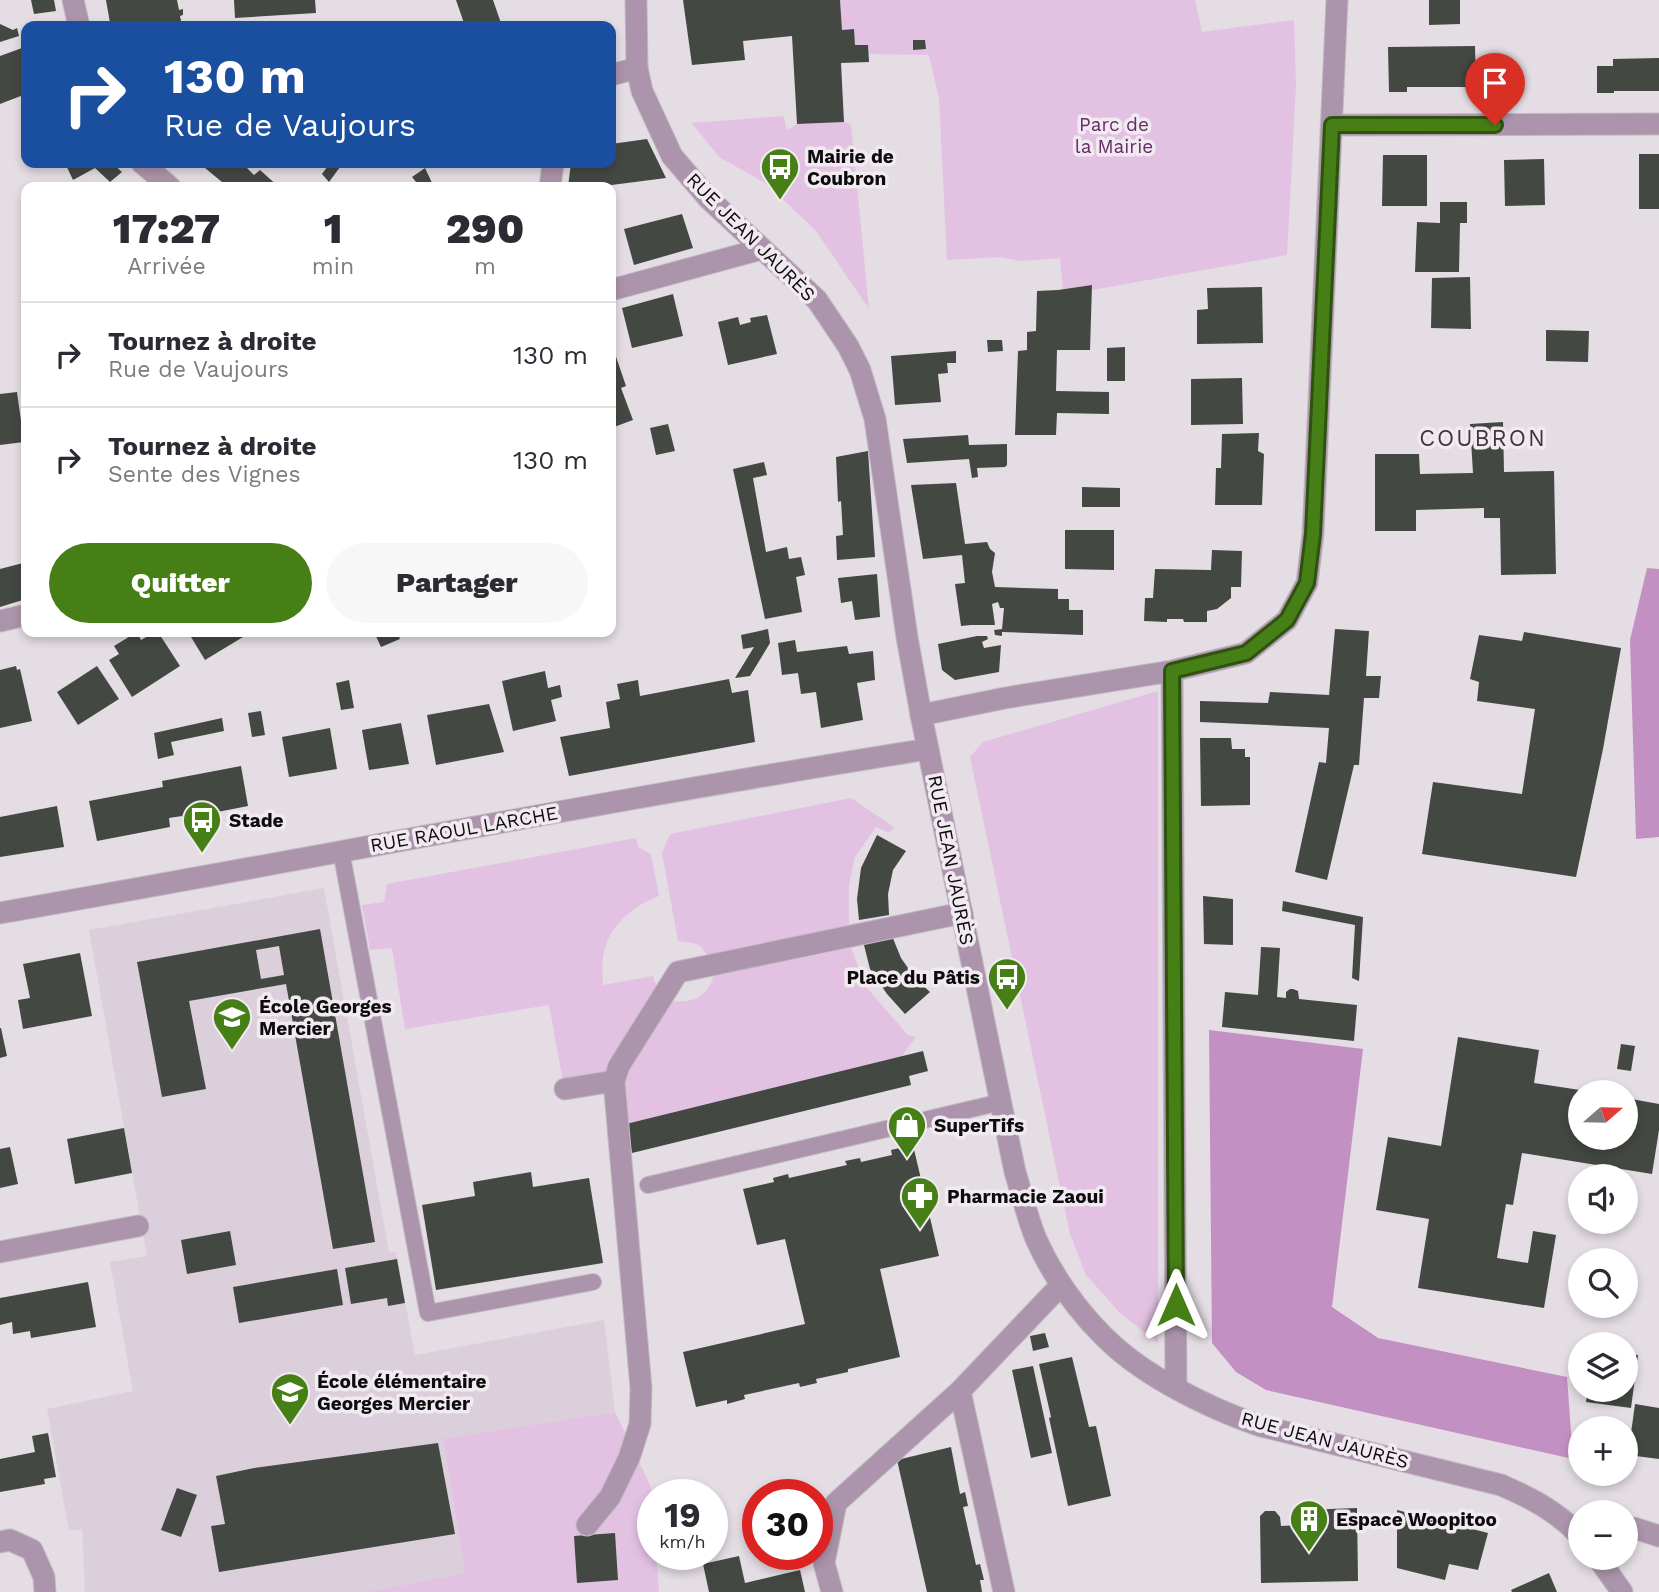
<!DOCTYPE html>
<html lang="fr">
<meta charset="utf-8">
<style>
:root{--surface:#fff;--page:#f7f7f7;--text:#2b2b33;--muted:#7c7c81;--line:#e1e1e2;--accent:#477f17}
body{margin:0;font-family:"Work Sans",sans-serif;background:var(--page);color:var(--text);height:100vh;display:flex;flex-direction:column;font-size:26px;white-space:nowrap}
*{box-sizing:border-box;margin:0}
p{font-size:23px;color:var(--muted)}
.icon{flex:none;width:38px;height:38px;fill:none;stroke:currentColor;stroke-width:2;stroke-linecap:round;stroke-linejoin:round}
.map{position:relative;flex:1;overflow:hidden}
.details{position:absolute;left:21px;top:182px;width:595px;height:455px;display:flex;flex-direction:column;background:var(--surface);border-radius:14px;box-shadow:0 4px 10px #0003}
.details>*{flex:none}
.banner{position:absolute;left:21px;top:21px;width:595px;height:147px;border-radius:14px;box-shadow:0 4px 10px #0003;background:#1a4fa0;color:#fff;overflow:hidden}
.needle{width:46px;rotate:70deg}
.buttons{position:absolute;left:1568px;top:1080px;display:grid;gap:14px}
.buttons a{display:grid;place-items:center;width:70px;height:70px;border-radius:50%;background:var(--surface);box-shadow:0 4px 10px #0003;font-size:35px}
.speed{position:absolute;left:637px;top:1479px;display:flex;gap:14px;font-size:35px;font-weight:700;text-align:center}
.speed>*{display:grid;place-content:center;width:91px;height:91px;border-radius:50%;background:var(--surface);box-shadow:0 4px 10px #0003;line-height:1}
.speed small{font-size:18px;font-weight:400}
.speed .limit{border:10px solid #d22;background:#fff;color:#111}
.pin{position:absolute;display:grid;place-items:center;width:60px;height:60px;color:#fff;margin:-72px -30px;border-radius:50% 50% 50% 0;rotate:-45deg;box-shadow:0 0 7px #0007}
.pin .icon{rotate:45deg}
.me{position:absolute;width:77px;margin:-38px;rotate:0deg;stroke-linejoin:round;filter:drop-shadow(0 0 5px #0008)}
.turn{display:flex;align-items:center;gap:24px;height:147px;padding:0 28px;font-size:32px}
.turn .icon{width:91px;height:91px;stroke-width:2.5}
.turn b{display:block;font-size:49px;line-height:60px}
.eta{display:flex;justify-content:space-evenly;align-items:center;height:119px;text-align:center}
.eta b{font-size:42px;font-weight:800;line-height:49px}
.cta{display:flex;gap:14px;margin-top:auto;padding:14px 28px}
.cta a{flex:1;height:80px;border-radius:42px;background:var(--accent);color:#fff;font-size:28px;font-weight:800;line-height:80px;text-align:center}
.cta a+a{background:var(--page);color:var(--text)}
ul{padding:0;list-style:none}
li{display:flex;align-items:center;gap:21px;height:105px;padding:0 28px;border-top:2px solid var(--line)}
li div{flex:1}
li b{display:block;font-size:26px}
li em{font-style:normal}
.map>svg:first-child{display:block}
</style>
<div class="map">
<svg width="1659" height="1592" viewBox="0 0 1659 1592">
<rect width="100%" height="100%" fill="#e4dde4"/>
<path fill="#dbcfdb" d="M324,888L389,1252H396L415,1355L604,1320L615,1412L443,1440L465,1573L365,1592H85L82,1529L69,1531L47,1409L133,1391L110,1262L147,1256L89,930Z"/>
<path fill="#e3c1e3" d="M840,0H1195L1202,32L1294,20L1296,86L1287,255L1092,290L1091,285L1063,289L1060,258L1020,261L1000,257L947,260L939,99L929,55L869,54L868,45H855L854,29L842,30Z
M784,116L786,129L791,128L797,124L844,122L851,124L869,309L816,231L767,184L719,157L692,123Z
M1158,691V1343L1120,1313L1086,1275L1070,1234L970,757L983,742Z
M851,798L894,827L889,833L876,827L855,857L849,885V926L708,957C699,940 694,944 678,941L662,853L670,834Z
M636,838L638,847L651,854L659,896C634,905 610,925 604,952C601,963 603,975 603,985L653,976L658,991L608,1070L603,1074L563,1081L549,1005L405,1029L392,948L370,950L362,905L384,902L387,884Z
M851,948L867,988L908,1035L916,1037L901,1057L626,1124L623,1081L673,1001C695,1003 706,997 714,976Z
M615,1412L651,1487L653,1554H656L659,1592H365L465,1573L443,1439Z"/>
<path fill="#c390c3" d="M1647,568L1659,569V837L1636,839L1630,640Z
M1209,1030L1363,1049L1332,1307L1378,1338L1567,1377L1573,1459L1266,1390L1236,1372L1212,1343Z"/>
<path fill="#444842" fill-rule="evenodd" d="M31,0H54L56,11L34,14Z
M106,0H177L179,10L183,9V15L180,16L182,26H102V25L110,23Z
M234,0H315L316,13L235,18Z
M456,0H493L502,26H465Z
M683,0H840L842,30L854,29L855,45H868L869,62L841,63L844,122L797,124L792,36L743,41L745,60L692,65Z
M1429,0H1460V24L1429,25Z
M0,24L13,30L17,28L19,36L0,42Z
M913,40H925L926,49L913,50Z
M1475,46L1476,87H1407V92H1389L1388,47Z
M22,48L26,59V94L0,104V56Z
M1659,58V91H1614V93H1597V66H1613V59Z
M647,139L666,178L596,187H568L571,163H611V144Z
M1639,154H1659V209H1639Z
M1383,155H1427V206H1382Z
M1544,159L1545,205L1505,206L1504,160Z
M65,163H112L122,172L110,182L95,168L73,180Z
M199,163H251L247,168L254,175L260,170L279,187H228Z
M330,163H343L329,182L322,174Z
M425,168L434,187H420L412,177Z
M1440,202H1467V223H1460L1459,272H1415L1417,222L1440,223Z
M682,214L693,248L634,265L624,229Z
M1470,277L1471,329L1431,328L1432,278Z
M1092,285L1090,350H1057L1056,391L1109,392V414L1057,413L1056,435H1015L1018,351L1027,350V332L1036,331L1037,291L1058,290Z
M1262,287L1263,343L1197,344V310L1208,309L1207,288Z
M673,294L683,336L632,348L622,308Z
M767,315L777,354L728,365L718,322L738,317L740,325L751,322L750,318Z
M1546,330L1589,331L1588,362L1546,361Z
M987,340H1002L1003,351L988,352Z
M611,342L626,386L621,388L633,420L614,427L611,417Z
M1125,347V381H1107V348Z
M956,351V363H947L948,373L938,374L941,402L895,405L891,356Z
M1242,378L1243,424L1191,425V379Z
M17,392L24,442L0,445V394Z
M1503,422L1504,472L1554,471L1556,574L1501,575L1500,518H1484V508L1416,510V531H1375V454H1419L1420,474L1473,473L1470,424Z
M668,424L675,451L656,455L650,428Z
M1259,433L1258,451L1264,454L1262,505H1215L1216,468H1221L1222,434Z
M968,435L969,445L1007,444V465L1005,467L977,468L978,477L972,478L969,459L907,463L903,439Z
M868,451L875,557L837,560L836,536L843,535L841,501L838,502L836,457Z
M764,462L767,475L753,478L766,552L787,547L789,559L801,557L805,575L796,577L802,612L765,619L733,469Z
M956,483L965,544L987,542L990,549L995,553L992,572L995,587L1058,589V599H1069V610H1083V635L1002,632V636L995,635L994,630L1002,629L1004,608H1000L998,602L992,604L995,625H971L961,626L955,584L965,583L962,555L923,559L911,485Z
M1082,487L1120,488V507H1082Z
M1065,530H1114V570L1065,569Z
M1212,550L1242,551L1241,587H1231V598L1217,609L1207,611V622H1184L1183,619H1167V622L1144,621L1145,598H1153L1155,569L1211,570Z
M23,563L26,574V599L0,607V569Z
M877,574L880,617L855,620L852,601L841,603L838,578Z
M768,629L770,643L750,676L735,678L754,647L743,649L741,635Z
M1335,629L1369,631L1366,676H1381L1379,698H1364L1359,765H1354L1327,880L1295,872L1319,762L1326,763L1329,728L1200,722V701L1268,703L1270,692L1329,695Z
M137,632L141,640L155,632H158L180,666L132,697L109,660L119,654L114,646Z
M188,632H240L243,637L205,660Z
M374,632H397L400,639L381,647Z
M1524,632L1621,648L1603,749L1576,877L1422,854L1433,782L1522,794L1535,709L1477,701L1479,682L1470,679L1479,635L1522,641Z
M977,636H987L988,639L982,642L984,648L1001,645L999,672L955,680L942,670L938,644Z
M795,640L797,652L847,646L849,654L873,651L875,680L857,683L863,720L821,728L816,692L801,694L798,673L782,675L778,643Z
M16,666L17,670L20,669L32,721L0,728V670Z
M97,666L119,699L78,725L57,692Z
M545,671L548,688L560,685L562,697L551,700L556,721L513,731L502,681Z
M729,679L732,693L748,690L755,742L569,776L560,737L610,728L606,702L620,699L617,684L638,680L640,696Z
M349,680L354,708L341,710L336,683Z
M489,704L504,752L436,765L427,715Z
M261,711L265,735L252,737L248,713Z
M222,718L224,731L171,742L174,755L158,759L154,733Z
M401,723L409,764L369,770L362,730Z
M330,728L337,769L289,777L282,737Z
M1200,738H1231L1232,749H1245V757H1250V805L1201,806Z
M241,766L248,806L182,819V816L169,818L170,827L97,841L89,801L163,787L162,781Z
M57,806L64,847L0,857V817Z
M877,835L906,851L893,870L888,894L889,915L859,920L857,899L861,868Z
M1203,896L1233,899V945L1204,944Z
M1283,901L1363,917L1359,981L1352,978L1355,925L1282,911Z
M320,929L375,1242L333,1249L286,984L189,1001L206,1089L162,1097L137,962ZM279,946L284,975L261,979L256,950Z
M892,936L901,958L915,978L930,992L905,1014L887,994L870,969L863,941Z
M1261,947L1280,948L1277,997L1286,998V992L1290,989H1293L1298,991L1299,999L1357,1005L1354,1041L1222,1027L1225,992L1258,995Z
M80,953L92,1016L23,1029L18,1000L30,998L23,964Z
M0,1028H1L7,1056L0,1058Z
M1458,1037L1539,1050L1534,1083L1580,1090V1138H1626V1098L1659,1104V1130L1652,1174L1522,1153L1513,1205L1506,1204L1497,1258L1528,1263L1533,1231L1556,1235L1544,1308L1418,1288L1429,1219L1376,1210L1388,1137L1441,1146Z
M1621,1044L1635,1046L1631,1071L1617,1069Z
M923,1051L928,1071L909,1076L911,1085L632,1153L626,1124Z
M124,1128L132,1173L75,1184L67,1139Z
M913,1145L939,1256L880,1269L900,1357L848,1369V1372L816,1379L817,1383L800,1387L799,1383L744,1395L745,1399L727,1404V1400L696,1407L683,1352L805,1324L785,1239L757,1245L743,1189L774,1182L773,1178L788,1174L789,1178L847,1165L845,1161L860,1158L861,1162L892,1155L891,1150Z
M10,1147L18,1184L0,1188V1149Z
M531,1172L533,1187L589,1178L603,1263L436,1290L422,1205L475,1196L473,1182Z
M230,1231L236,1265L187,1274L181,1240Z
M397,1259L405,1303L388,1306L387,1298L351,1304L345,1268Z
M337,1269L343,1305L239,1323L233,1287Z
M88,1282L96,1327L31,1338L30,1331L13,1334L12,1322L0,1325V1298Z
M1045,1333L1049,1347L1033,1351L1030,1336Z
M1626,1354L1638,1355L1631,1408L1586,1402L1588,1390H1626Z
M1072,1357L1089,1427L1096,1426L1111,1496L1068,1506L1049,1418L1051,1417L1039,1364Z
M1033,1366L1052,1453L1031,1458L1012,1370Z
M1635,1404L1659,1408V1459L1628,1455Z
M48,1433L56,1477L44,1479L45,1484L0,1492V1459L35,1452L32,1436Z
M438,1443L455,1534L219,1572L211,1526L225,1524L216,1476L254,1468Z
M951,1447L960,1494L965,1492L968,1506L963,1507L976,1565L980,1564L984,1580H980L982,1592H927L897,1460Z
M177,1488L197,1495L181,1537L161,1530Z
M1357,1508L1358,1581L1261,1583L1260,1516L1265,1511H1275L1280,1517L1281,1526L1301,1525L1300,1514L1304,1510Z
M1397,1510L1488,1533L1478,1570L1449,1564L1445,1580L1397,1568Z
M615,1533L618,1580L577,1583L574,1536Z
M739,1556L745,1583L800,1570L805,1592H709L703,1564Z
M1549,1573L1557,1592H1512L1511,1590Z"/>
<g fill="none" stroke-linecap="round" stroke-linejoin="round">
<g stroke="#c2bbc2" stroke-width="18">
<path id="service" d="M341,851L428,1313L593,1282
M648,1185L1001,1102"/>
</g>
<g stroke="#c2bbc2" stroke-width="23">
<path id="pedestrian" d="M565,1089L614,1081
M587,1525L610,1497L629,1458L640,1424L641,1388L614,1081L619,1066L678,972L962,913"/>
</g>
<g stroke="#c2bbc2" stroke-width="23">
<path id="minor" d="M73,0L79,26
M611,75L637,68
M1332,125L1659,124
M142,163L170,187
M550,187L553,163
M611,290L762,249
M0,621L26,615
M1172,671L1176,1388
M921,715L1005,698L1172,671L1246,653L1287,620L1307,583L1313,534L1337,0
M0,913C309,859 618,798 928,749
M0,1252L138,1226
M960,1391L1004,1592
M1626,1528H1634L1659,1536
M0,1542L10,1540L32,1550L44,1577L45,1592
M832,1592L824,1563L836,1503L960,1391L1061,1285"/>
</g>
<g stroke="#c2bbc2" stroke-width="23">
<path id="tertiary" d="M636,0L637,68L642,91L672,156L708,198L817,300L848,346L860,370L875,419L907,637L921,715L1015,1172C1022,1194 1027,1217 1036,1239C1056,1284 1092,1331 1131,1360C1167,1387 1219,1412 1261,1426L1501,1485C1531,1498 1558,1512 1580,1536
M1598,1558L1622,1592"/>
</g>
<use href="#service" stroke="#ac95ac" stroke-width="16"/>
<use href="#pedestrian" stroke="#ac95ac" stroke-width="21"/>
<use href="#minor" stroke="#ac95ac" stroke-width="21"/>
<use href="#tertiary" stroke="#ac95ac" stroke-width="21"/>
</g>
<g fill="none" stroke-linecap="round" stroke-linejoin="round">
<g stroke="#2e530f" stroke-width="18">
<path id="route" d="M1176,1305L1172,671L1246,653L1287,620L1307,583L1313,534L1332,125H1495"/>
</g>
<use href="#route" stroke="#477f17" stroke-width="12"/>
</g>
<defs>
<g id="bus-pin" transform="scale(2.0125)"><path d="M0 17L-7.5 6A9.5 9.5 0 1 1 7.5 6Z" fill="#477f17" stroke="#f1eaf1"/><path d="M-5-6H5V4H4V6H2V4H-2V6H-4V4H-5ZM-3.5-4V0h7V-4ZM-3.5 1.2v1.5H-2V1.2ZM2 1.2v1.5H3.5V1.2Z" fill="#fff"/></g>
<g id="school-pin" transform="scale(2.0125)"><path d="M0 17L-7.5 6A9.5 9.5 0 1 1 7.5 6Z" fill="#477f17" stroke="#f1eaf1"/><path d="M0-5L7-2L0 1L-7-2ZM-4 1L0 2.5L4 1V4Q0 6-4 4Z" fill="#fff"/></g>
<g id="shop-pin" transform="scale(2.0125)"><path d="M0 17L-7.5 6A9.5 9.5 0 1 1 7.5 6Z" fill="#477f17" stroke="#f1eaf1"/><path d="M-5-2.5h2.3a2.7 3.5 0 0 1 5.4 0H5L5.5 6h-11ZM-1.5-2.5h3a1.5 2.3 0 0 0-3 0Z" fill="#fff"/></g>
<g id="pharmacy-pin" transform="scale(2.0125)"><path d="M0 17L-7.5 6A9.5 9.5 0 1 1 7.5 6Z" fill="#477f17" stroke="#f1eaf1"/><path d="M-2-6h4v4h4v4h-4v4h-4v-4h-4v-4h4Z" fill="#fff"/></g>
<g id="building-pin" transform="scale(2.0125)"><path d="M0 17L-7.5 6A9.5 9.5 0 1 1 7.5 6Z" fill="#477f17" stroke="#f1eaf1"/><path d="M-4-6H4V6H1V3H-1V6H-4ZM-2.5-4.3h1.7v1.8h-1.7ZM.8-4.3h1.7v1.8H.8ZM-2.5-1h1.7V.8h-1.7ZM.8-1h1.7V.8H.8Z" fill="#fff"/></g>
</defs>
<g fill-rule="evenodd">
<use href="#bus-pin" x="780" y="167"/>
<use href="#bus-pin" x="202" y="820"/>
<use href="#bus-pin" x="1007" y="977"/>
<use href="#school-pin" x="232" y="1017"/>
<use href="#shop-pin" x="907" y="1125"/>
<use href="#pharmacy-pin" x="920" y="1196"/>
<use href="#school-pin" x="290" y="1392"/>
<use href="#building-pin" x="1309" y="1519"/>
</g>
<g text-anchor="middle" dominant-baseline="central" stroke-width="7" stroke-linejoin="round" paint-order="stroke">
<g font-size="19" fill="#692a6a" stroke="#f1eaf1">
<text x="1114" y="124">Parc de<tspan x="1114" dy="22">la Mairie</tspan></text>
</g>
<g font-size="19" font-weight="bold" fill="#0d0b0d" stroke="#f1eaf1" text-anchor="start">
<text x="807" y="156">Mairie de<tspan x="807" dy="22">Coubron</tspan></text>
<text x="229" y="820">Stade</text>
<text x="980" y="977" text-anchor="end">Place du Pâtis</text>
<text x="259" y="1006">École Georges<tspan x="259" dy="22">Mercier</tspan></text>
<text x="934" y="1125">SuperTifs</text>
<text x="947" y="1196">Pharmacie Zaoui</text>
<text x="317" y="1381">École élémentaire<tspan x="317" dy="22">Georges Mercier</tspan></text>
<text x="1336" y="1519">Espace Woopitoo</text>
</g>
<g font-size="19" fill="#0d0b0d" stroke="#f1eaf1">
<text transform="translate(751 237) rotate(45)">RUE JEAN JAURÈS</text>
<text transform="translate(464 829) rotate(-10)">RUE RAOUL LARCHE</text>
<text transform="translate(951 860) rotate(79)">RUE JEAN JAURÈS</text>
<text transform="translate(1325 1440) rotate(15)">RUE JEAN JAURÈS</text>
</g>
<g font-size="23" letter-spacing="2" fill="#3d373d" stroke="#f1eaf1">
<text x="1483" y="438">COUBRON</text>
</g>
</g>
</svg>
<div class="buttons">
<a><svg class="needle" viewBox="-14 -14 28 28"><path d="M0-13l5 13h-10z" fill="#e53935"/><path d="M0 13l5-13h-10z" fill="#7c7c81"/></svg></a>
<a><svg class="icon" aria-label="sound" viewBox="0 0 24 24"><path d="M4 9h4l5-4v14l-5-4H4zM17 9q2 3 0 6"/></svg></a>
<a><svg class="icon" aria-label="search" viewBox="0 0 24 24"><circle cx="10" cy="10" r="6"/><path d="M15 15l6 6"/></svg></a>
<a><svg class="icon" aria-label="layers" viewBox="0 0 24 24"><path d="M12 4l9 5-9 5-9-5zM3 14l9 5 9-5"/></svg></a>
<a>+</a>
<a>−</a>
</div>
<div class="speed"><div>19<small>km/h</small></div><div class="limit">30</div></div>
<div class="pin" style="left:1495px;top:125px;background:#d93025"><svg class="icon" aria-label="arrive" viewBox="0 0 24 24"><path d="M6 21V4h12l-3 4 3 4H6"/></svg></div>
<svg class="me" style="left:1176px;top:1305px" viewBox="-20 -20 40 40"><path d="M0-17L14 15 0 8-14 15z" fill="#477f17" stroke="#fff" stroke-width="4"/></svg>
<div class="banner">
<div class="turn"><svg class="icon" aria-label="right" viewBox="0 0 24 24"><path d="M7 20v-9h11M14 6l5 5-5 5"/></svg><div><b>130 m</b>Rue de Vaujours</div></div>
</div>
<section class="details">
<div class="eta">
<div><b>17:27</b><p>Arrivée</p></div>
<div><b>1</b><p>min</p></div>
<div><b>290</b><p>m</p></div>
</div>
<ul>
<li><svg class="icon" aria-label="right" viewBox="0 0 24 24"><path d="M7 20v-9h11M14 6l5 5-5 5"/></svg><div><b>Tournez à droite</b><p>Rue de Vaujours</p></div><em>130 m</em></li>
<li><svg class="icon" aria-label="right" viewBox="0 0 24 24"><path d="M7 20v-9h11M14 6l5 5-5 5"/></svg><div><b>Tournez à droite</b><p>Sente des Vignes</p></div><em>130 m</em></li>
</ul>
<div class="cta"><a>Quitter</a><a>Partager</a></div>
</section>
</div>
